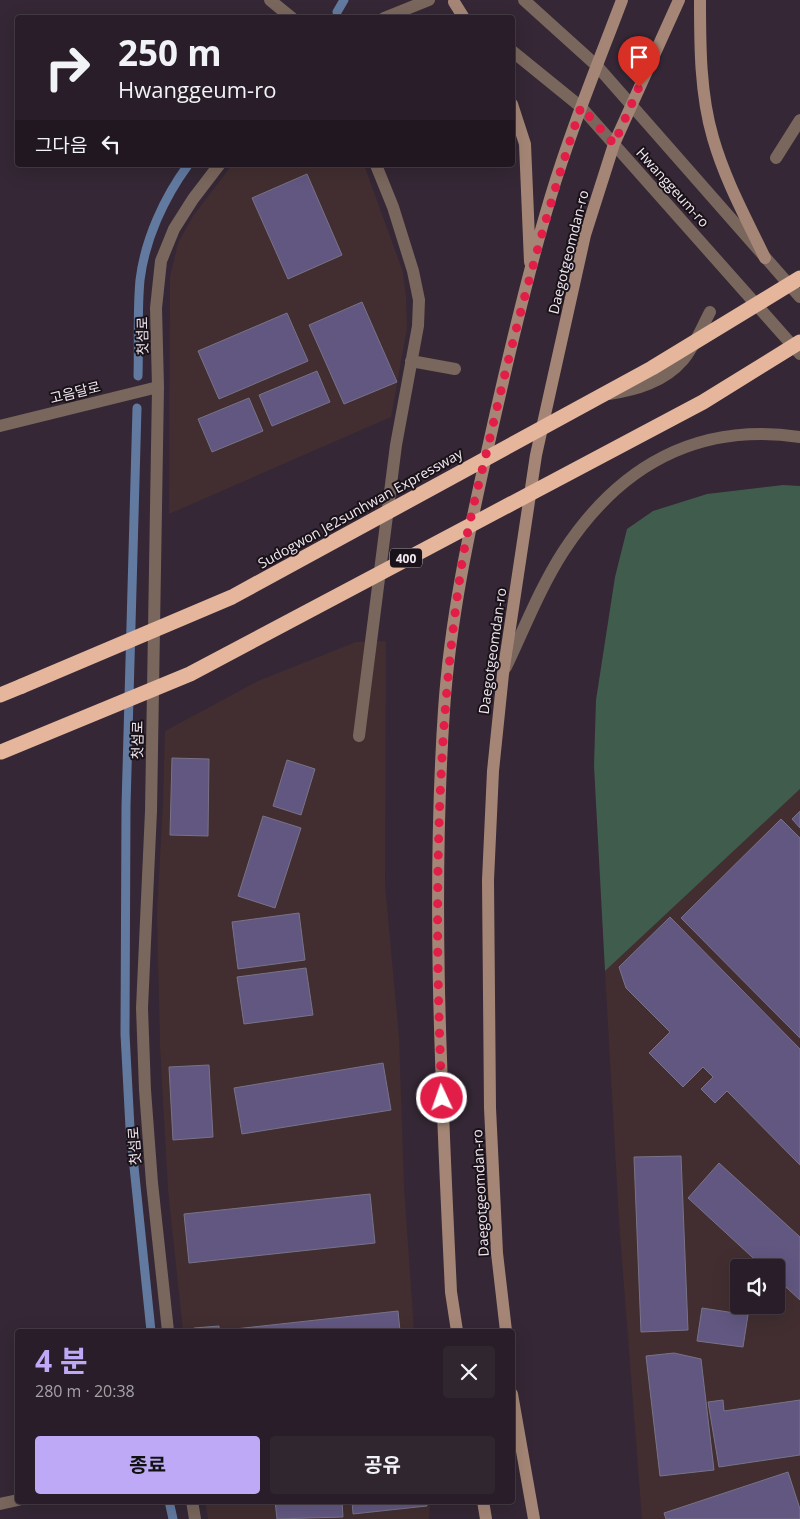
<!DOCTYPE html>
<html lang="ko">
<meta charset="utf-8">
<style>
:root{--surface:#281d28;--page:#302630;--text:#f1f3f6;--muted:#a5a2a8;--line:#443b45;--accent:#bda9f5}
body{margin:0;font-family:"Open Sans","Noto Sans KR",sans-serif;background:var(--page);color:var(--text);height:100vh;display:flex;flex-direction:column;font-size:19px;white-space:nowrap}
*{box-sizing:border-box;margin:0}
p{font-size:16px;color:var(--muted)}
.icon{flex:none;width:28px;height:28px;fill:none;stroke:currentColor;stroke-width:2;stroke-linecap:round;stroke-linejoin:round}
.map{position:relative;flex:1;overflow:hidden}
.details{position:absolute;left:15px;top:1329px;width:500px;height:175px;display:flex;flex-direction:column;background:var(--surface);border-radius:5px;box-shadow:0 5px 20px #0002,0 0 0 1px var(--line)}
.details>*{flex:none}
.top-card{position:absolute;left:15px;top:15px;width:500px;height:152px;border-radius:5px;box-shadow:0 5px 20px #0002,0 0 0 1px var(--line);background:#281d28;color:var(--text);overflow:hidden}
.fabs{position:absolute;left:730px;top:1259px;display:grid;gap:10px}
.fabs a{display:grid;place-items:center;width:55px;height:55px;border-radius:5px;background:var(--surface);box-shadow:0 5px 20px #0002,0 0 0 1px var(--line);font-size:25px}
.pin{position:absolute;display:grid;place-items:center;width:42px;height:42px;color:#fff;margin:-51px -21px;border-radius:50% 50% 50% 0;rotate:-45deg;box-shadow:0 0 5px #0007}
.pin .icon{rotate:45deg}
.me{position:absolute;width:55px;margin:-28px;rotate:357deg;stroke-linejoin:round;filter:drop-shadow(0 0 4px #0008)}
.turn{display:flex;align-items:center;gap:18px;height:105px;padding:0 20px;font-size:22px}
.turn .icon{width:65px;height:65px;stroke-width:2.5}
.turn b{display:block;font-size:35px;line-height:42px}
.then{display:flex;align-items:center;height:48px;padding:0 20px;background:#0003;gap:10px;font-size:19px}
.round{display:grid;place-items:center;flex:none;width:52px;height:52px;border-radius:5px;background:var(--page)}
.overview{display:flex;align-items:center;justify-content:space-between;height:85px;padding:0 20px}
h1{font-size:30px;font-weight:700;line-height:38px;color:var(--accent)}
.action{display:flex;gap:10px;margin-top:auto;padding:10px 20px}
.action a{flex:1;height:58px;border-radius:5px;background:var(--accent);color:#111;font-size:20px;font-weight:700;line-height:58px;text-align:center}
.action a+a{background:var(--page);color:var(--text)}
.map>svg:first-child{display:block}
</style>
<div class="map">
<svg width="800" height="1519" viewBox="0 0 800 1519">
<rect width="100%" height="100%" fill="#352735"/>
<path fill="#422e30" fill-rule="evenodd" d="M232,165H364L403,272L406,297L407,328L391,417L169,514L170,277L178,243L193,216Z
M386,641L385,885L399,1037L404,1187L414,1331H183L168,1190L160,1045L157,912L163,804L165,731L258,681L356,642Z
M800,789V1519H642L619,1221L605,971ZM739,1268H776V1305H739Z
M205,1501H430L429,1519H208Z"/>
<path fill="#405c4d" d="M783,485L800,486V789L605,971L594,766L596,700L615,577L627,529L653,511L707,494Z"/>
<g fill="none" stroke-linecap="round" stroke-linejoin="round">
<path stroke="#627aa0" stroke-width="9" d="M337,12L344,0
M138,376C139,344 137,312 140,280C145,239 164,198 188,165
M137,408L126,806L125,1034L130,1128L151,1331
M169,1501L173,1519"/>
</g>
<path fill="#615780" stroke="#787388" d="M307,174L342,255L288,279L252,198Z
M362,302L397,382L344,404L309,325Z
M287,313L308,361L219,399L198,351Z
M317,371L330,402L272,426L259,395Z
M249,398L263,431L212,452L198,419Z
M172,758L209,759L208,836L170,835Z
M287,760L315,769L301,815L273,806Z
M800,811V828L792,819Z
M263,816L301,828L275,908L238,896Z
M781,819L800,838V1038L681,918Z
M299,913L305,960L238,969L232,922Z
M670,917L800,1049V1165L727,1091L715,1103L701,1089L713,1077L703,1067L683,1087L649,1053L670,1032L626,988L619,967Z
M306,968L313,1015L244,1024L237,977Z
M383,1063L391,1110L242,1134L234,1088Z
M209,1065L213,1137L173,1140L169,1067Z
M681,1156L688,1330L641,1332L634,1157Z
M719,1163L800,1237V1300L776,1278V1268H764L688,1198Z
M370,1194L375,1243L189,1263L184,1214Z
M702,1308L748,1315L743,1347L697,1341Z
M398,1311L400,1331L226,1330Z
M219,1326V1331H194V1328Z
M674,1353L701,1359L714,1470L660,1476L646,1356Z
M723,1400L724,1411L800,1400V1455L719,1467L708,1402Z
M788,1472L800,1509V1519H666L664,1513Z
M275,1501H342L343,1517L277,1519Z
M352,1501H426L427,1506L353,1514Z"/>
<g fill="none" stroke-linecap="round" stroke-linejoin="round">
<path stroke="#79665c" stroke-width="12" d="M270,0L292,18
M384,18L429,0
M776,158L800,120
M411,361L455,369
M609,394C636,390 664,382 683,360C694,347 702,327 710,312
M0,426L158,387
M359,736L396,445L418,326L419,300L413,271L393,207L376,165
M168,1331L152,1183L145,1090L142,1008L151,811L158,387L156,308L161,261L174,229L193,199L219,165
M192,1501L195,1519
M0,1504L18,1500"/>
<path stroke="#79665c" stroke-width="12" d="M524,0L597,66L800,297
M512,51L581,107L800,354
M506,667C524,629 540,588 563,552C619,466 697,422 800,437"/>
<path stroke="#a58676" stroke-width="12" d="M700,0C700,45 700,94 713,138C725,180 746,218 765,258
M454,2L464,18
M512,104L525,144L530,262
M457,1331L451,1292C442,1098 431,904 444,710C450,620 469,531 489,443C507,362 526,279 550,199C570,132 597,66 622,0
M506,1331L497,1253L490,1108L488,880L493,771L503,674L536,455L585,235L614,144L679,0
M512,1394L534,1519
M483,1501L486,1519"/>
<path stroke="#e5b59c" stroke-width="15" d="M0,695L22,686"/>
<path stroke="#e5b59c" stroke-width="15" d="M22,686L232,597L652,368L800,278
M1,752L190,674L703,402L800,342"/>
</g>
<g fill="none" stroke-linecap="round" stroke-linejoin="round">
<path stroke="#e11d48" stroke-width="9" stroke-dasharray="0 16.2" d="M442,1098C434,920 435,740 462,563C469,518 482,473 492,429C517,320 546,213 581,107L614,144L639,87"/>
</g>
<g text-anchor="middle" dominant-baseline="central" stroke-width="4" stroke-linejoin="round" paint-order="stroke">
<rect fill="#191218" stroke="#b1a8b0" stroke-width="1" x="390" y="548.5" width="32" height="19" rx="4"/>
<g font-size="12" font-weight="bold" fill="#f2e8f1">
<text x="406" y="558">400</text>
</g>
<g font-size="14" fill="#f2e8f1" stroke="#191218">
<text transform="translate(673 187) rotate(48)">Hwanggeum-ro</text>
<text transform="translate(568 252) rotate(-76)">Daegotgeomdan-ro</text>
<text transform="translate(142 336) rotate(-91)">첫섬로</text>
<text transform="translate(75 392) rotate(-14)">고음달로</text>
<text transform="translate(360 508) rotate(-29)">Sudogwon Je2sunhwan Expressway</text>
<text transform="translate(492 651) rotate(-82)">Daegotgeomdan-ro</text>
<text transform="translate(137 740) rotate(-89)">첫섬로</text>
<text transform="translate(134 1146) rotate(-94)">첫섬로</text>
<text transform="translate(480 1193) rotate(-93)">Daegotgeomdan-ro</text>
</g>
</g>
</svg>
<div class="fabs">
<a><svg class="icon" aria-label="sound" viewBox="0 0 24 24"><path d="M4 9h4l5-4v14l-5-4H4zM17 9q2 3 0 6"/></svg></a>
</div>
<div class="pin" style="left:639px;top:87px;background:#d93025"><svg class="icon" aria-label="arrive" viewBox="0 0 24 24"><path d="M6 21V4h12l-3 4 3 4H6"/></svg></div>
<svg class="me" style="left:442px;top:1098px" viewBox="-20 -20 40 40"><circle r="17" fill="#e11d48" stroke="#fff" stroke-width="3"/><path d="M0-11L8 9 0 5-8 9z" fill="#fff"/></svg>
<div class="top-card">
<div class="turn"><svg class="icon" aria-label="right" viewBox="0 0 24 24"><path d="M7 20v-9h11M14 6l5 5-5 5"/></svg><div><b>250 m</b>Hwanggeum-ro</div></div>
<div class="then">그다음<svg class="icon" aria-label="left" viewBox="0 0 24 24"><path d="M17 20v-9H6M10 6l-5 5 5 5"/></svg></div>
</div>
<section class="details">
<div class="overview"><div><h1>4 분</h1><p>280 m · 20:38</p></div><a class="round"><svg class="icon" aria-label="close" viewBox="0 0 24 24"><path d="M6 6l12 12M18 6L6 18"/></svg></a></div>
<div class="action"><a>종료</a><a>공유</a></div>
</section>
</div>
